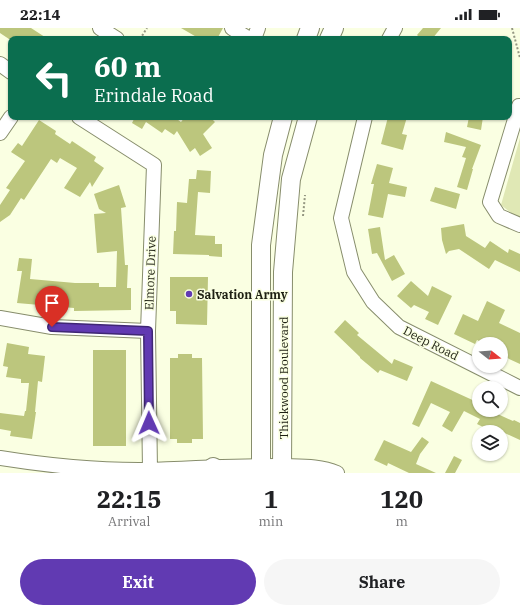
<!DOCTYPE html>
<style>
:root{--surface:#fff;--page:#f6f6f6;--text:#202124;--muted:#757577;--accent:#613ab2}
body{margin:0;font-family:"IBM Plex Serif",serif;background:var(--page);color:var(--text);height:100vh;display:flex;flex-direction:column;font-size:15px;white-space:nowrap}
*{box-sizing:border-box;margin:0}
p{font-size:13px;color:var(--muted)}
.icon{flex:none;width:22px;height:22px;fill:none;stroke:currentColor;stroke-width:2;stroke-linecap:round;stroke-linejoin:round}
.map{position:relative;height:445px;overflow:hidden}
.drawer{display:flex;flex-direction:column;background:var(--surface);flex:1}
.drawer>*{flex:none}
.top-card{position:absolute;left:8px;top:8px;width:504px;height:84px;border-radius:8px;box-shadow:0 1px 3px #0004;background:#0b6e4f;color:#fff;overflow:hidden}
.needle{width:26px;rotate:107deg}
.controls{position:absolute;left:472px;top:309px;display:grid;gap:8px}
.controls a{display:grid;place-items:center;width:36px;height:36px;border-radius:50%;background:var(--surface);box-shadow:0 1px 3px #0004;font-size:20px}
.pin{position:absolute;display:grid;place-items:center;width:34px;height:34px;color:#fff;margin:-41px -17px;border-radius:50% 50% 50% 0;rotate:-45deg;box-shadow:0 0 4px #0007}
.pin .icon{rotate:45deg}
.me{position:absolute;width:44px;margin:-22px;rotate:359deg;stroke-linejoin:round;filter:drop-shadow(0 0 3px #0008)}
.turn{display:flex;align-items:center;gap:14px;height:84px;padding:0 20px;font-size:18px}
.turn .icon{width:52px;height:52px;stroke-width:2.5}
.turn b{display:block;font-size:28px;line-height:34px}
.eta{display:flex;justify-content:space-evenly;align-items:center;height:68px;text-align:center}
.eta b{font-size:24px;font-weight:700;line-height:28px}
.action{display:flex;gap:8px;margin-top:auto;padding:8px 20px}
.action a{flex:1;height:46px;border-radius:24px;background:var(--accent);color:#fff;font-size:16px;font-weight:700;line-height:46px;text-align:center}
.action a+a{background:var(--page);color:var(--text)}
.status{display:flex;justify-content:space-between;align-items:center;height:28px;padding:0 20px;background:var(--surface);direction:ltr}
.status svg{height:11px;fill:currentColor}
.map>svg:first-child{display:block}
</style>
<div class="status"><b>22:14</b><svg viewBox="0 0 49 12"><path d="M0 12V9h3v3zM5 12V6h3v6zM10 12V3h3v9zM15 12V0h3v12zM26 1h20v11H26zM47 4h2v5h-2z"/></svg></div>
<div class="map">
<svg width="520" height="445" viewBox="0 0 520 445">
<rect width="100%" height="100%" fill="#faffe2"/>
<path fill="#e0e8b5" d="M520,110V190L514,187L501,177Z"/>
<path fill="#bcc67d" d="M0,0H31L48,11H9L0,5Z
M181,0H223L217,11H200Z
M423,0H441L432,11H421L417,7Z
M135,89H174L181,94L185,89H210L215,94L203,106L212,120L200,128L195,120L190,124L177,103L174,107L165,101L162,105L146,94L142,101L132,95Z
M388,89H407L402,106L407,107L403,122L381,116Z
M469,89H483L481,102L467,99Z
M39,92L56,103L55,106L70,116L72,113L96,129L94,133L104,140L92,159L90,154L80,169L64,160L77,140L60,130L57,135L51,131L24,172L21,170L10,187L0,194V177L10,162L6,160L25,133L11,124L18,115L22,118Z
M446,104L481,117L472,141H473L467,162L457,159L466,130L462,129L466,119L444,114Z
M377,136L393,140L389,155L407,159L405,169L388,166L383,190L368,187L374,156H371Z
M197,142L211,143L210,165L198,164L195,207L215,208V216H222V229L209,228V227L173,226L174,203H176L177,174L187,175L189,151H196Z
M119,157L126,179L121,180L125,237H128L127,260H131V282L74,283V280L17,275L22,243H17L19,230L32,231L30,251L75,255H99V259H116L117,223L97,225L94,186L106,185L99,181L94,166Z
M435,159L460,166L456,181L430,173Z
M464,196L466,208L485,220L490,213L508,225L509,221L520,226V244L495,232L489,241L459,221L449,223L446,226L442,212L441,200Z
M380,199L385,232L394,227L405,246L392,253L377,225L372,226L368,201Z
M170,249H208L207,297L176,296V283H170Z
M411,253L428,268L432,258L452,268L438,297L425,291L429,284L414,277L411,280L397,268Z
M487,273L505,282L499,295L520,305V336L505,329L507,326L501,323V316H485L477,312L475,316L454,306L463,286L478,293Z
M345,292L359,305L357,307L392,336L394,331L413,339L407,353L380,342L378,345L360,330V329L334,304Z
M7,315L29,319L28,326L45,328L42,354L38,353L35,384H36L32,411L10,408L11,403L0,401V385L24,388L25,383H26L29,355H21V351L6,349L8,339L3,338Z
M93,322H126V418H93Z
M178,326H192V330H202L203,411H192V415H177V411H170V330H178Z
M431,353L479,375V382H489L513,393L514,392L520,395V412L496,401L494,404H493L477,396L480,391L464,383L452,404L442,398L450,384L431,375L419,399L412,396Z
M422,409L429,414L420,426L416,436L436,445H409L388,435L387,438L374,432L384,412L411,424Z
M454,428L462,432L455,445H445Z"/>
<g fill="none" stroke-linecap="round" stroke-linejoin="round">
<g stroke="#878d6c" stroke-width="16">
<path id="minor" d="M100,0L117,11
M232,0L249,11
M254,11L258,0
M389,11L395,0
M0,36L11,44
M520,78H519L490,174L499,188L520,197
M79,89L154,137L148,303L150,442
M365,89L341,190L354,244L373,274L399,299L520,360
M0,105L11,89
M0,290L52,299L148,303
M0,430C50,438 100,443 151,442C193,440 235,438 278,438C298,439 318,437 337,445"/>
</g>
<g stroke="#878d6c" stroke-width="20">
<path id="major" d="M306,11L310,0
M329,11L334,0
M213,439L225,445
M261,445V217L273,127L283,89
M282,445L283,244L291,151L308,89"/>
</g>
<path stroke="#949782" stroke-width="2" stroke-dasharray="2 2" stroke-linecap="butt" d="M512,0L520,30
M140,11L147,0
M303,188L305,167"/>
<use href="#minor" stroke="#fff" stroke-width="14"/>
<use href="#major" stroke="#fff" stroke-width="18"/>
</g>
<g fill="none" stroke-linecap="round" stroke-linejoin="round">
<g stroke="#3f2674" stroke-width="10">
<path id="route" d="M52,299L148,303L149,395"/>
</g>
<use href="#route" stroke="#613ab2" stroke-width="7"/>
</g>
<circle fill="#613ab2" stroke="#faffe2" stroke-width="1.5" cx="189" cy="266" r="4"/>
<g text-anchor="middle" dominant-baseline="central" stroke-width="3" stroke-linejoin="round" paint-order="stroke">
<g font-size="12" fill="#1e2013" stroke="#faffe2">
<text transform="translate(150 245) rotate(-88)">Elmore Drive</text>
<text transform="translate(431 315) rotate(27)">Deep Road</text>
<text transform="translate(283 350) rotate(-90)">Thickwood Boulevard</text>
</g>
<g font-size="12" font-weight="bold" fill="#1e2013" stroke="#faffe2" text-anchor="start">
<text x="197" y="266">Salvation Army</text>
</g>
</g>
</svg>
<div class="controls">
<a><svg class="needle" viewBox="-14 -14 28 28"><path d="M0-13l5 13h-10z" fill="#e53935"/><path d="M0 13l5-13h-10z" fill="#757577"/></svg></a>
<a><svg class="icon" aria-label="search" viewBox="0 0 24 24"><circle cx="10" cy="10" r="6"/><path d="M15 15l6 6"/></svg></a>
<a><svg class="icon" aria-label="layers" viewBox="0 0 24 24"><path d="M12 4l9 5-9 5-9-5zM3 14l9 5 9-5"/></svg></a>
</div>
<div class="pin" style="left:52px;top:299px;background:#d93025"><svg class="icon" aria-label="arrive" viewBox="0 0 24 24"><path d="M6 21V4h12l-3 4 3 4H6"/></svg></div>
<svg class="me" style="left:149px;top:395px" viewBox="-20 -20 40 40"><path d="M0-17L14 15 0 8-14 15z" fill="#613ab2" stroke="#fff" stroke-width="4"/></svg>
<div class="top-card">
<div class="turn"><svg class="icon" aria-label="left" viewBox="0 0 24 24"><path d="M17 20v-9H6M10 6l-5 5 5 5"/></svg><div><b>60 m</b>Erindale Road</div></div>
</div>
</div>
<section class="drawer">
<div class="eta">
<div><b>22:15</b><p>Arrival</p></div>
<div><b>1</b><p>min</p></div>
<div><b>120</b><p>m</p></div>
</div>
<div class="action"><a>Exit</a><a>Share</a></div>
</section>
